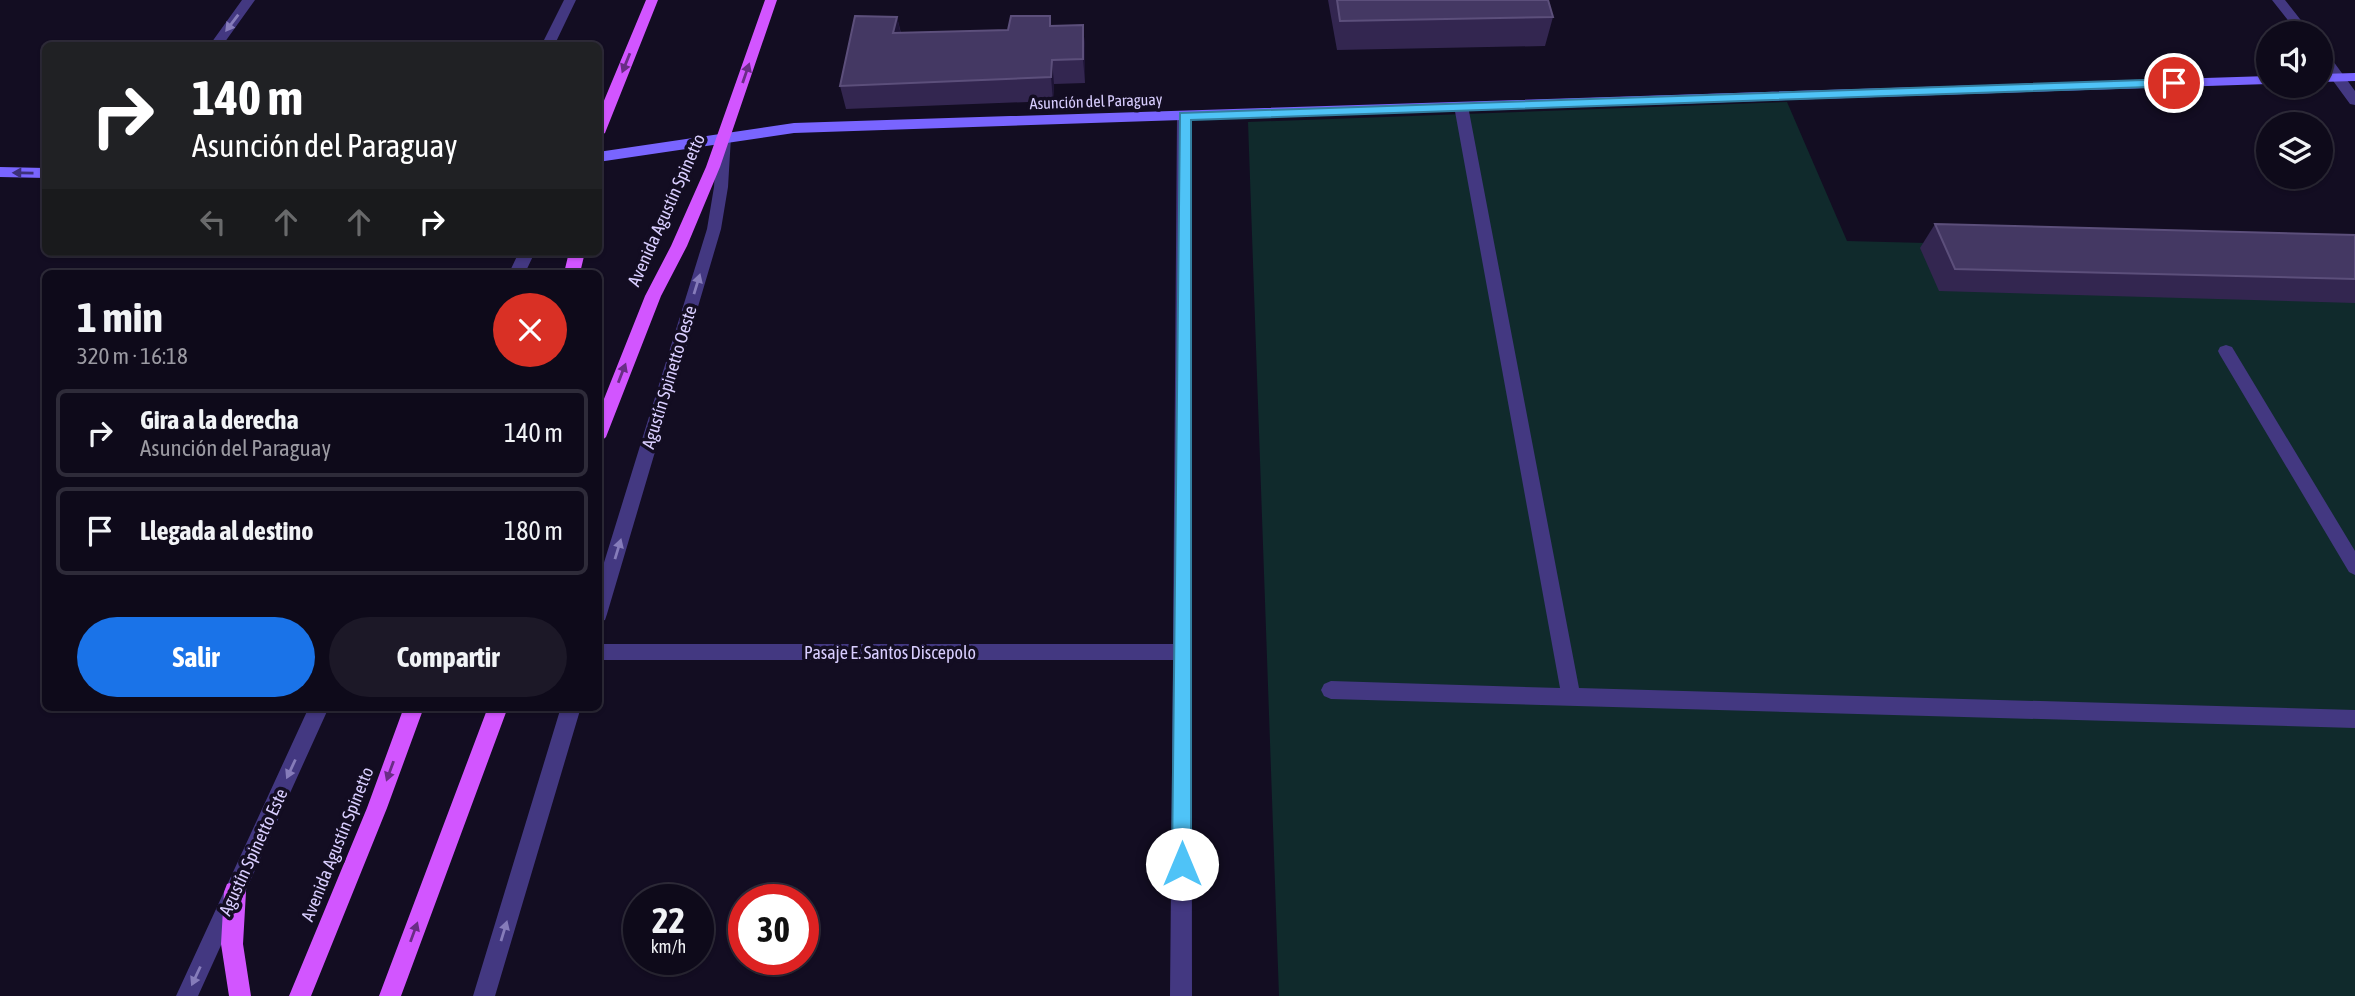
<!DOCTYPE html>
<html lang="es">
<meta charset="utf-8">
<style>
:root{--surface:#0e0a1a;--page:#1c1827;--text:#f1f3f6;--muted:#9b9aa2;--line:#2e2b39;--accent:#1a73e8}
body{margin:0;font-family:"Asap Condensed",sans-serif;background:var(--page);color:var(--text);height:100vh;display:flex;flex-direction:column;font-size:26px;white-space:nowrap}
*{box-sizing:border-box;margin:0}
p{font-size:23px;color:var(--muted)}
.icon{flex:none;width:38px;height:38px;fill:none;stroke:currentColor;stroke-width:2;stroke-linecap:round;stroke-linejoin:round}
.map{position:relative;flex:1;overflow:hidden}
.drawer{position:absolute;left:42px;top:270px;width:560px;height:441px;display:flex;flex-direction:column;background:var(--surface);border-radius:10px;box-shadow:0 2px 5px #0004,0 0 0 2px var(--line)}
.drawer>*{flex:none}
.guide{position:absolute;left:42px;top:42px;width:560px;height:214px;border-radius:10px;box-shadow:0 2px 5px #0004,0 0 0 2px var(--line);background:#202124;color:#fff;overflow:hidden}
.controls{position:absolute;left:2256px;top:21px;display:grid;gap:14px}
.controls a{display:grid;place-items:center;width:77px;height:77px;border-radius:50%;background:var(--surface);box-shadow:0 2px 5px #0004,0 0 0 2px var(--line);font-size:35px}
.speed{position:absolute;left:623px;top:884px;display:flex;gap:14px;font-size:35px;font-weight:700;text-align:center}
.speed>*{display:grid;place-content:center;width:91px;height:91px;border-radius:50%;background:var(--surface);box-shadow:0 2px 5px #0004,0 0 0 2px var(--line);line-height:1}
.speed small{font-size:18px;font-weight:400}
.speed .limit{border:10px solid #d22;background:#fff;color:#111}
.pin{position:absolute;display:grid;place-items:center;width:60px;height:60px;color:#fff;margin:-30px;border:4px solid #fff;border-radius:50%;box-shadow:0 2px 7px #0007}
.me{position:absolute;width:77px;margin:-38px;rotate:0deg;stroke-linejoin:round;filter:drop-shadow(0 0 5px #0008)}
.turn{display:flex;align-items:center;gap:24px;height:147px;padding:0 35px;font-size:32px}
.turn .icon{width:91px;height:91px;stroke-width:2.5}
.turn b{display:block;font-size:49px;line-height:60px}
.lanes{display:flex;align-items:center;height:66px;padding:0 35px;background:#0003;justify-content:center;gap:35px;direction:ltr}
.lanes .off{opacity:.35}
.round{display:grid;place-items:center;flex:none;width:74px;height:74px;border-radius:37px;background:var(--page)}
.headline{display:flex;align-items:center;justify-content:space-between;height:119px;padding:0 35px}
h1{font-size:42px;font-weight:700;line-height:52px}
.button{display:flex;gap:14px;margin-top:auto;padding:14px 35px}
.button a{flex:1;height:80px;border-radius:42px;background:var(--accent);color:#fff;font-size:28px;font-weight:700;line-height:80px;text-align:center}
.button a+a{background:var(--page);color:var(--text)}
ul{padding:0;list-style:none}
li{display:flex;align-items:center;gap:21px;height:88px;margin:0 14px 10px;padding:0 21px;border:4px solid var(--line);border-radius:10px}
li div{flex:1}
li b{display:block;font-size:26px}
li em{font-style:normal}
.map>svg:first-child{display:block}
</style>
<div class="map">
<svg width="2355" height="996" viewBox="0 0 2355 996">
<rect width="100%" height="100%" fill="#130d22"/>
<path fill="#102a2c" d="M1787,102L1847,241L2355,254V996H1279L1248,122Z"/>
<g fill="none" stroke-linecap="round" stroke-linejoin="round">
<path fill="#433881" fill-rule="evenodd" d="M1461,102L1468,106L1579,688L2355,710V728L1331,699L1324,696L1321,690L1324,684L1331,681L1560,688L1454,106Z
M2226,345L2232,347L2355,551V575L2349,572L2220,355L2218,351L2220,347Z"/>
<path fill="#433881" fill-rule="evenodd" d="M242,0H255L222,46H209Z
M564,0H576L554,46H541Z
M2272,0H2285L2311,33H2298Z
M2320,49L2325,50L2355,91V105L2350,104L2320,63Z
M1184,112L1191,116L1192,996H1170L1173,660H598V644H1173L1177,116Z"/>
<path fill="#433881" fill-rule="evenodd" d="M724,132L731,137L728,187L721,229L607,614L605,620L598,622V582L707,229L714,187L717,137Z
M519,252H535L525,273H509Z
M309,707H329L198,996H176Z
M561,707H581L495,996H473Z"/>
<path fill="#7965ff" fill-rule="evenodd" d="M2355,73V81L2320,82V74Z
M2268,76V84L794,133L598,162V152L794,123Z
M0,167L46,168V178L0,177Z"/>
<path fill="#d255ff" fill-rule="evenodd" d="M646,0H658L605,133L598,137V115Z
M765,0H777L720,167L687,246L661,296L606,437L598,444V414L645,296L671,246L706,167Z
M569,252H585L580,273H564Z
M404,707H424L387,808L311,996H289L367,808Z
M488,707H508L401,996H379Z
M235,881L243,884L246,892L243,944L251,996H229L221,944L224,892L227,884Z"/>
</g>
<path fill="#332650" d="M1328,0H1548L1553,17L1545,46L1337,50Z
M1050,16L1051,26L1083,25L1085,48V83L1054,84L1053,101L846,109L840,86L897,17L901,33L1008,30Z
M1935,224L2355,235V303L1939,291L1920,248Z"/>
<path fill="#1e1436" d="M897,17L902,40L893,33Z
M1083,25L1085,48V83L1083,59Z
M1052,60L1054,84L1053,101L1051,77Z"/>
<path fill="#443863" stroke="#5c4f7b" stroke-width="2" d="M1337,0H1548L1553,17L1340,21Z
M855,16L897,17L893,33L1008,30L1011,16H1050V26L1083,25V59L1052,60L1051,77L840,86Z
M1935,224L2355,235V279L1955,269Z"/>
<defs><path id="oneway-solid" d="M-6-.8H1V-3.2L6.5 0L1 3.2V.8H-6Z" transform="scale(1.75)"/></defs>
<g fill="#867cba">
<use href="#oneway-solid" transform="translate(232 23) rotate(127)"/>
<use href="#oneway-solid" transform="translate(697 284) rotate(-73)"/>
<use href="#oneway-solid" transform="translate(618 549) rotate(-73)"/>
<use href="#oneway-solid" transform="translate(291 769) rotate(115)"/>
<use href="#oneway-solid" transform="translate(504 931) rotate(-73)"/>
<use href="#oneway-solid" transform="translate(196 976) rotate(115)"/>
</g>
<g fill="#692d85">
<use href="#oneway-solid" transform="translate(626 63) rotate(112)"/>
<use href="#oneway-solid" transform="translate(746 73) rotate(-71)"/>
<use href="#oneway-solid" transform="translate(622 373) rotate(-69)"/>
<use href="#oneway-solid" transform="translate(390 771) rotate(110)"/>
<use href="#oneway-solid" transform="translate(414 932) rotate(-70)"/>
</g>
<use fill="#3c307a" href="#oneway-solid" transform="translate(23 173) rotate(-179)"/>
<path fill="#4fc3f7" stroke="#337fa1" stroke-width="2" d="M2174,79L2180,83L2178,86L1191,120V864L1189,870L1182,873L1175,870L1172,864L1180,113Z"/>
<g text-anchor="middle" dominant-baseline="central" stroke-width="7" stroke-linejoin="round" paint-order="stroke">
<g font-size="16" fill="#d9ceff" stroke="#130d22">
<text transform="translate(1096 101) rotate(-2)">Asunción del Paraguay</text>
</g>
<g font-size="18" fill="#d9ceff" stroke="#130d22">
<text transform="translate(666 210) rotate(-66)">Avenida Agustín Spinetto</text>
<text transform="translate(669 377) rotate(-73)">Agustín Spinetto Oeste</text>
<text x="890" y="652">Pasaje E. Santos Discepolo</text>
<text transform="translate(337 844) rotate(-68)">Avenida Agustín Spinetto</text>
<text transform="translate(253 852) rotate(-65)">Agustín Spinetto Este</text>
</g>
</g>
</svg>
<div class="controls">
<a><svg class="icon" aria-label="sound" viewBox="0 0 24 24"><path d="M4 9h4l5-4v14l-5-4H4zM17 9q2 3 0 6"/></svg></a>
<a><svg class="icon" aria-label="layers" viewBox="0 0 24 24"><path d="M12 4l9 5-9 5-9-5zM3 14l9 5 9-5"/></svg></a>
</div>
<div class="speed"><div>22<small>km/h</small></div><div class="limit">30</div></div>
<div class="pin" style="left:2174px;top:83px;background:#d93025"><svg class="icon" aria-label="arrive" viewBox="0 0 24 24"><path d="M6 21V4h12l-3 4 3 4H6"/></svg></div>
<svg class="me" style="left:1182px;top:864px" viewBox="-20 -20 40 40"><circle r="19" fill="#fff"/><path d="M0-13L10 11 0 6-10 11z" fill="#4fc3f7"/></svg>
<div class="guide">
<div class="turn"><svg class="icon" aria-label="right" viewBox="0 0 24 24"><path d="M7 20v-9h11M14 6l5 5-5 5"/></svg><div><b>140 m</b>Asunción del Paraguay</div></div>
<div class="lanes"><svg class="icon off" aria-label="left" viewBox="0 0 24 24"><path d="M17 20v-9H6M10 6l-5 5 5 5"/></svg><svg class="icon off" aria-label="ahead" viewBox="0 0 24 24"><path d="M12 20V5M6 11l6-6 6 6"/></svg><svg class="icon off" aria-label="ahead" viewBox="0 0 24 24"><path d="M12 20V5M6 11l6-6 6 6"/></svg><svg class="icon" aria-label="right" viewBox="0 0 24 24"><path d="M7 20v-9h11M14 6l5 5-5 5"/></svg></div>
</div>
<section class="drawer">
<div class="headline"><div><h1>1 min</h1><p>320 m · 16:18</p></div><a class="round" style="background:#d93025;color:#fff"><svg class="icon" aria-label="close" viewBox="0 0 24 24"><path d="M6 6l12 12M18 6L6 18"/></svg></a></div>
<ul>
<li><svg class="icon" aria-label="right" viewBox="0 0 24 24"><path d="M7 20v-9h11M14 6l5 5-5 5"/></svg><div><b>Gira a la derecha</b><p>Asunción del Paraguay</p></div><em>140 m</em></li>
<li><svg class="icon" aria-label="arrive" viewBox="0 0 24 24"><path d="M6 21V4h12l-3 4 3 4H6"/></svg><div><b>Llegada al destino</b></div><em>180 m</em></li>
</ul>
<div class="button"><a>Salir</a><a>Compartir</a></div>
</section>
</div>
